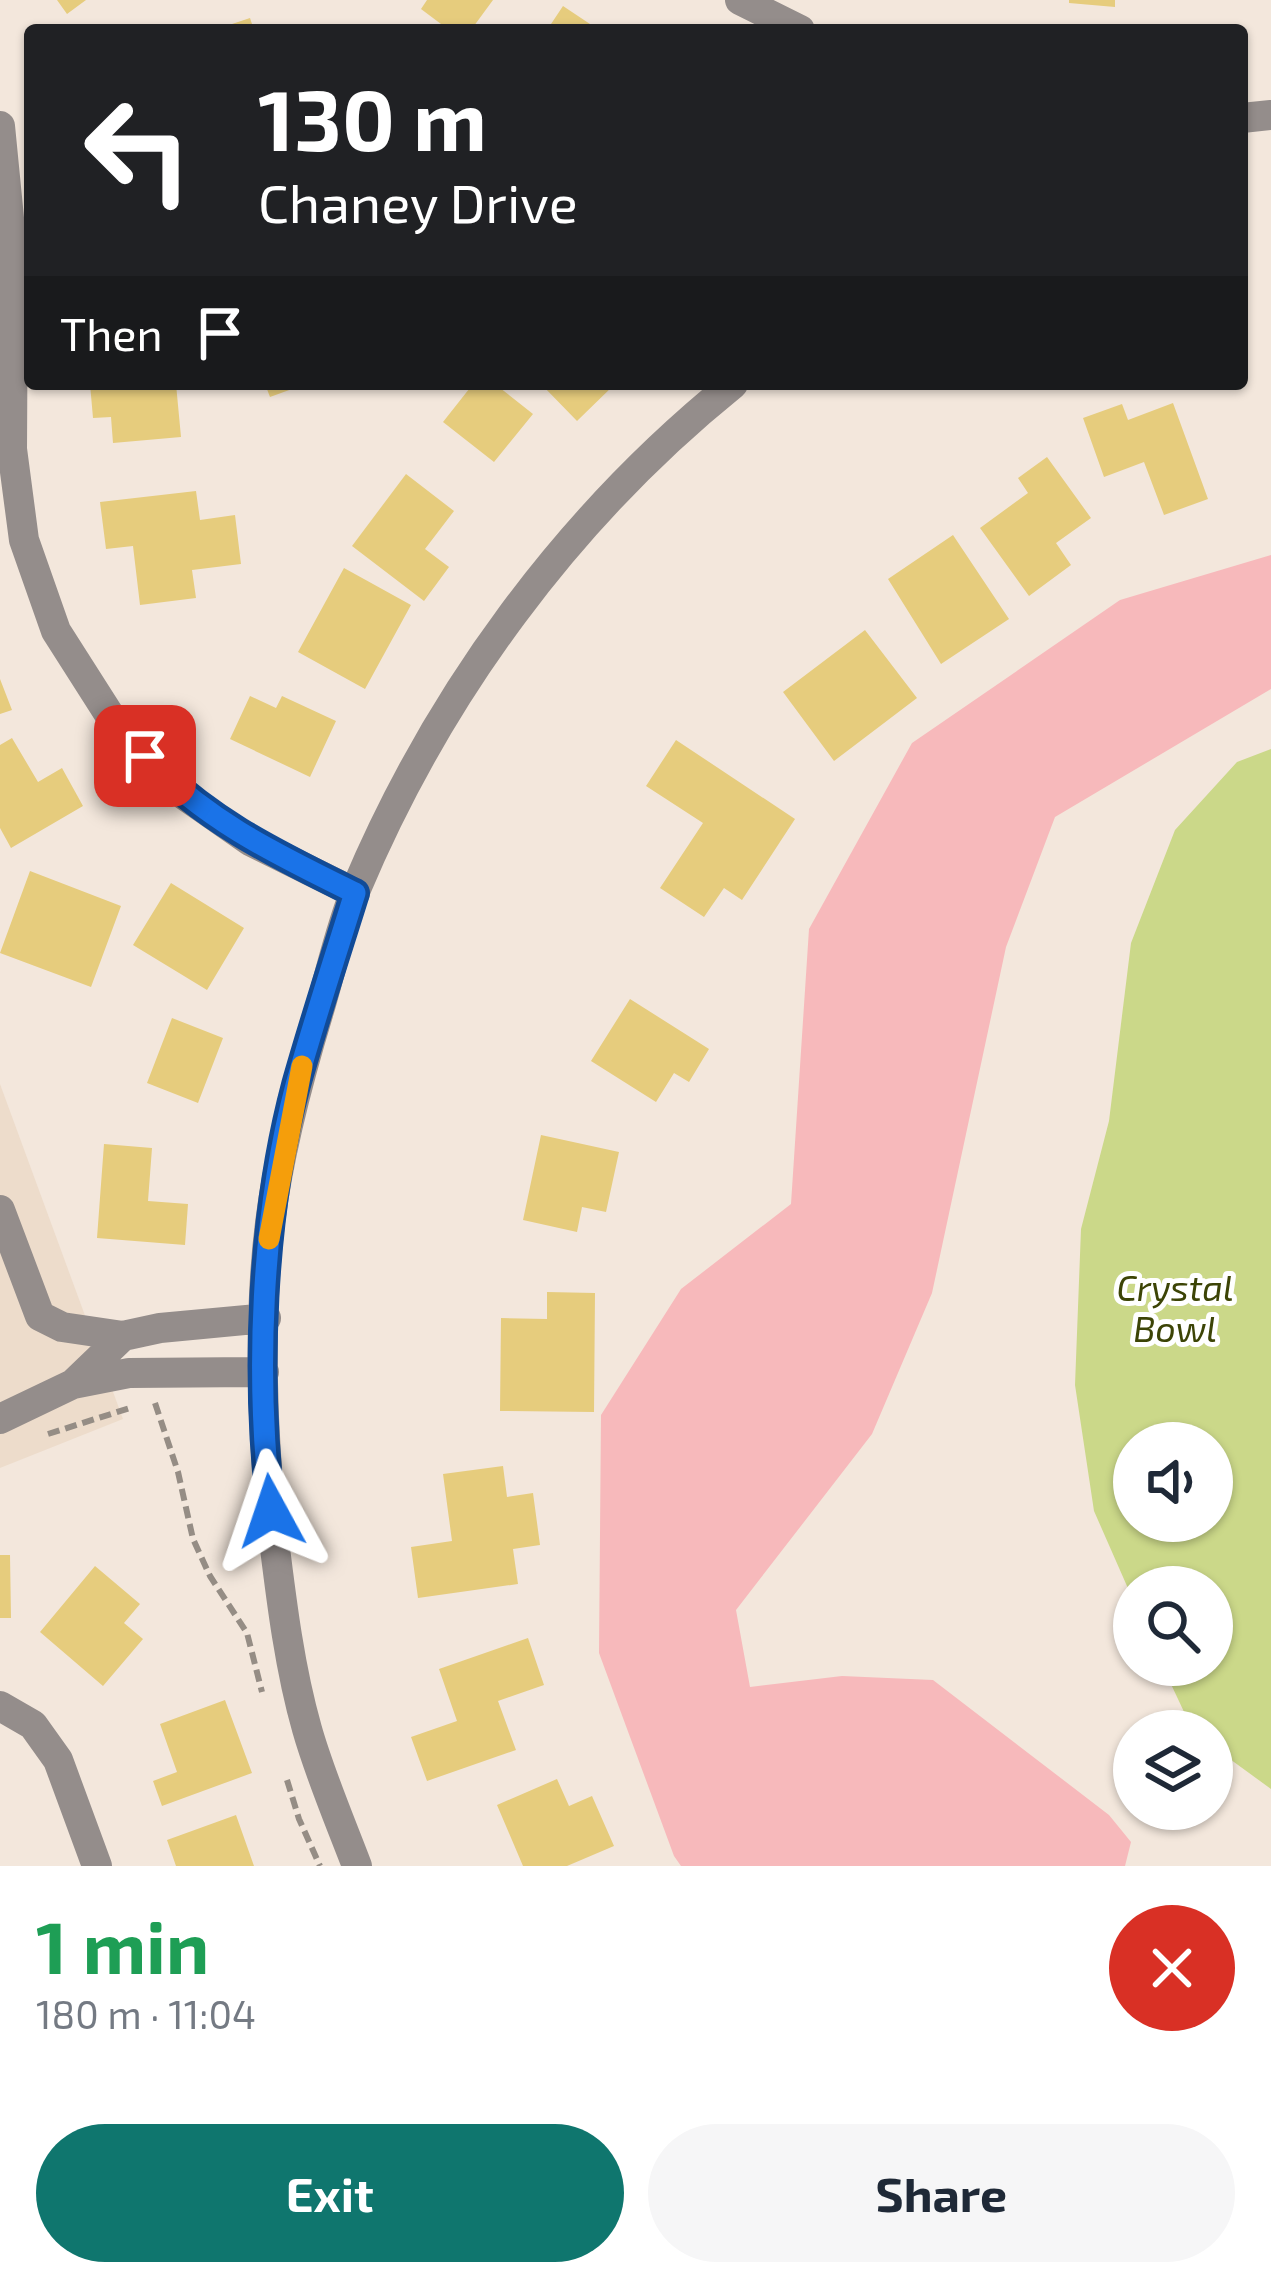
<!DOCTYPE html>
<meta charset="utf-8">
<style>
:root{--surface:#fff;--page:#f6f6f7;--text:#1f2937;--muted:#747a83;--accent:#0f766e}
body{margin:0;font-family:"Exo 2",sans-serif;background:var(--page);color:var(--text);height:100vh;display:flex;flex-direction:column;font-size:45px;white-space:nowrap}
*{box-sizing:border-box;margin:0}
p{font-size:39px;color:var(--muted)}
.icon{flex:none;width:66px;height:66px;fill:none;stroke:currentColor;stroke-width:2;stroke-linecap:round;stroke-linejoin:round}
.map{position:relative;height:1866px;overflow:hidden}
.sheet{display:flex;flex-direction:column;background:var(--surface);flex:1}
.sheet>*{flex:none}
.banner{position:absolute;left:24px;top:24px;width:1224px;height:366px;border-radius:12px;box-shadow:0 3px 9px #0004;background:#202124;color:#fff;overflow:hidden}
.buttons{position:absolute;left:1113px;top:1422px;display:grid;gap:24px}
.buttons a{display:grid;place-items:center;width:120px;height:120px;border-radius:50%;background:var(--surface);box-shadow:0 3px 9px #0004;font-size:60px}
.pin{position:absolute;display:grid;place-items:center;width:102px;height:102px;color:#fff;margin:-51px;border-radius:24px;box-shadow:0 6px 18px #0006}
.me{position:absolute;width:132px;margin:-66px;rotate:355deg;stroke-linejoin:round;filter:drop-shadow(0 0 9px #0008)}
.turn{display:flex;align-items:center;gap:42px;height:252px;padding:0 36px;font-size:54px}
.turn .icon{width:156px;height:156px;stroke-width:2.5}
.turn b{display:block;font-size:84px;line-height:102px}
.then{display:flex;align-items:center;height:114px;padding:0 36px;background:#0003;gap:24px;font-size:45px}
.round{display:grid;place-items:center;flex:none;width:126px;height:126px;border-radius:63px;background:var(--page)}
.headline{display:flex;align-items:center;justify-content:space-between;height:204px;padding:0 36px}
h1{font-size:72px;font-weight:700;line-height:90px;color:#1e9e55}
.action{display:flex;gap:24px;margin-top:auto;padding:24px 36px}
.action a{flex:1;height:138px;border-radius:72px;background:var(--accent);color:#fff;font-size:48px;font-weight:700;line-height:138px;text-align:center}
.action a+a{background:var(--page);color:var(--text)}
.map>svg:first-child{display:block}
</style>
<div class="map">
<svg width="1271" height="1866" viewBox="0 0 1271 1866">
<rect width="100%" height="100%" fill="#f3e7dc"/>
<path fill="#eddccb" d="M0,1084L123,1419L0,1468Z"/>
<path fill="#f7b9bb" d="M1271,555V689L1055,817L1006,947L932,1293L872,1434L736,1610L750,1687L842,1676L933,1680L1109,1815L1131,1842L1125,1866H681L674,1856L599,1653L601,1415L681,1289L791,1204L809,929L912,743L1120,600Z"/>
<path fill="#cbd889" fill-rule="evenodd" d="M1271,749V1789L1212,1746V1731H1193L1162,1665H1212V1587H1134V1602L1094,1511L1075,1385L1081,1229L1109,1121L1131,943L1175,830L1237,762ZM1134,1443H1212V1521H1134Z"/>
<path fill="#e6cc7d" d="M57,0H86L67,14Z
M427,0H493L471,30H449L421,9Z
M1069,0H1115V7L1069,3Z
M563,6L599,30H547Z
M250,18L254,30H217V29Z
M90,384H176L181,437L113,443L111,417L93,418Z
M265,384H302L303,385L270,397Z
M473,384H495L533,414L494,462L443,422Z
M541,384H615L577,421Z
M1173,403L1208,499L1164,515L1144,462L1104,477L1083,418L1122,404L1128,420Z
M1047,457L1091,518L1056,543L1071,565L1029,596L980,528L1028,493L1018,478Z
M406,474L454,511L425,549L449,567L424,601L352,546Z
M196,491L200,520L235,515L241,564L192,570L196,598L140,605L133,546L106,549L100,502Z
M953,535L1009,619L941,664L888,579Z
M344,568L411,605L365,689L298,652Z
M865,630L917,698L834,761L783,692Z
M0,679L12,710L0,714Z
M250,696L276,708L282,696L336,721L310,777L230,739Z
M12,738L38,782L62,768L83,806L11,848L0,828V745Z
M676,740L795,819L742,900L724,888L704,917L660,888L703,823L646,786Z
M30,871L121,906L91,987L0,953Z
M171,883L244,928L207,990L133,945Z
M630,999L709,1049L689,1082L674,1073L656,1102L591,1061Z
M172,1018L223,1038L198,1103L147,1083Z
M541,1135L619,1152L606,1212L582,1207L577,1232L523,1220Z
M104,1144L152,1148L148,1201L188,1204L185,1245L97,1238Z
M547,1292L595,1293L594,1412L500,1411L501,1318L547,1319Z
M503,1466L507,1497L533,1493L540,1545L513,1549L518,1584L418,1598L411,1547L452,1541L443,1474Z
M0,1555H10L11,1618H0Z
M95,1566L140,1604L124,1623L143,1639L103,1686L40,1632Z
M528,1638L544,1685L498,1701L516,1750L427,1781L411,1737L457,1721L439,1669Z
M225,1700L252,1773L162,1806L153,1781L177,1772L160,1724Z
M557,1779L569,1806L592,1796L614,1846L567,1866H523L497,1805Z
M236,1815L254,1866H176L167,1840Z"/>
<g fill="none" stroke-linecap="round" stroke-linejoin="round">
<path stroke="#958d85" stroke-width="6" stroke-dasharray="12 6" stroke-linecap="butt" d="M155,1403L178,1472L193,1539L210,1576L247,1633L262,1692
M48,1434L133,1407
M287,1780L299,1819L320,1866"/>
<path stroke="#948d8b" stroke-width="30" d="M740,0L800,30
M1242,118L1271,115
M0,126L13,259L12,449L24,540L56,631L114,722L177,790L250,841L355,893
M0,1210L40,1316L62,1327L123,1336
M73,1384L129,1373L264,1372
M0,1419L73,1384L123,1336L160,1328L266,1318
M0,1706L33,1725L58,1760L97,1866
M357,1866C340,1821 320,1775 307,1729C289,1666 281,1597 273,1532C262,1437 258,1319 270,1223C279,1151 298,1080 319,1011C331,971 340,928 356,889C438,694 568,517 733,384"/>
</g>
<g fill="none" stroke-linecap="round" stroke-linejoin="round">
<g stroke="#114b97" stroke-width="30">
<path id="route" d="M145,756C204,820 278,855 355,893C335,957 314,1021 296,1085C261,1217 255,1376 271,1511"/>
</g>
<use href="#route" stroke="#1a73e8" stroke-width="21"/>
<path stroke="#f59e0b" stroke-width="21" d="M269,1239L302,1066"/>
</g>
<g text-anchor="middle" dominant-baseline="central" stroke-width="10" stroke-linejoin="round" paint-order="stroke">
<g font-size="36" font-style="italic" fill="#3c4406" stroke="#fff">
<text x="1175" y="1286">Crystal<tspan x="1175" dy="41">Bowl</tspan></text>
</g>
</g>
</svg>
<div class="buttons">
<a><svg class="icon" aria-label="sound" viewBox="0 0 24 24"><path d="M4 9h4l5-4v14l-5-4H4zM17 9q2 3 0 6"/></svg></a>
<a><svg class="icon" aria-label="search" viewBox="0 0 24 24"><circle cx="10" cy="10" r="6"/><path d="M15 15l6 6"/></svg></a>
<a><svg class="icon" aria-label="layers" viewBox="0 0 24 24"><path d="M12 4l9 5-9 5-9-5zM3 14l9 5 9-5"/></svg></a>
</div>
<div class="pin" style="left:145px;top:756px;background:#d93025"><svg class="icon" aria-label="arrive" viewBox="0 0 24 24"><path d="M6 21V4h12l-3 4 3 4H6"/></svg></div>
<svg class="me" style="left:271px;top:1511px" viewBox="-20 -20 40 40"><path d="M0-17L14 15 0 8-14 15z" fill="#1a73e8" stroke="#fff" stroke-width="4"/></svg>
<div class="banner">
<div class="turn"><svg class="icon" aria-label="left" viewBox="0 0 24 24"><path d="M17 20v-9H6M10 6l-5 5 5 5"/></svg><div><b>130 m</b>Chaney Drive</div></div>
<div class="then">Then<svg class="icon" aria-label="arrive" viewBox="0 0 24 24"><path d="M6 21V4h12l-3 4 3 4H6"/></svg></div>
</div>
</div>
<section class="sheet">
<div class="headline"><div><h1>1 min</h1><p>180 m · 11:04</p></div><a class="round" style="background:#d93025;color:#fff"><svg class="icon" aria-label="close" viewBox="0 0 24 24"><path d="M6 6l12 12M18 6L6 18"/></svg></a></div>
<div class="action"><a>Exit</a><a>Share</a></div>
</section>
